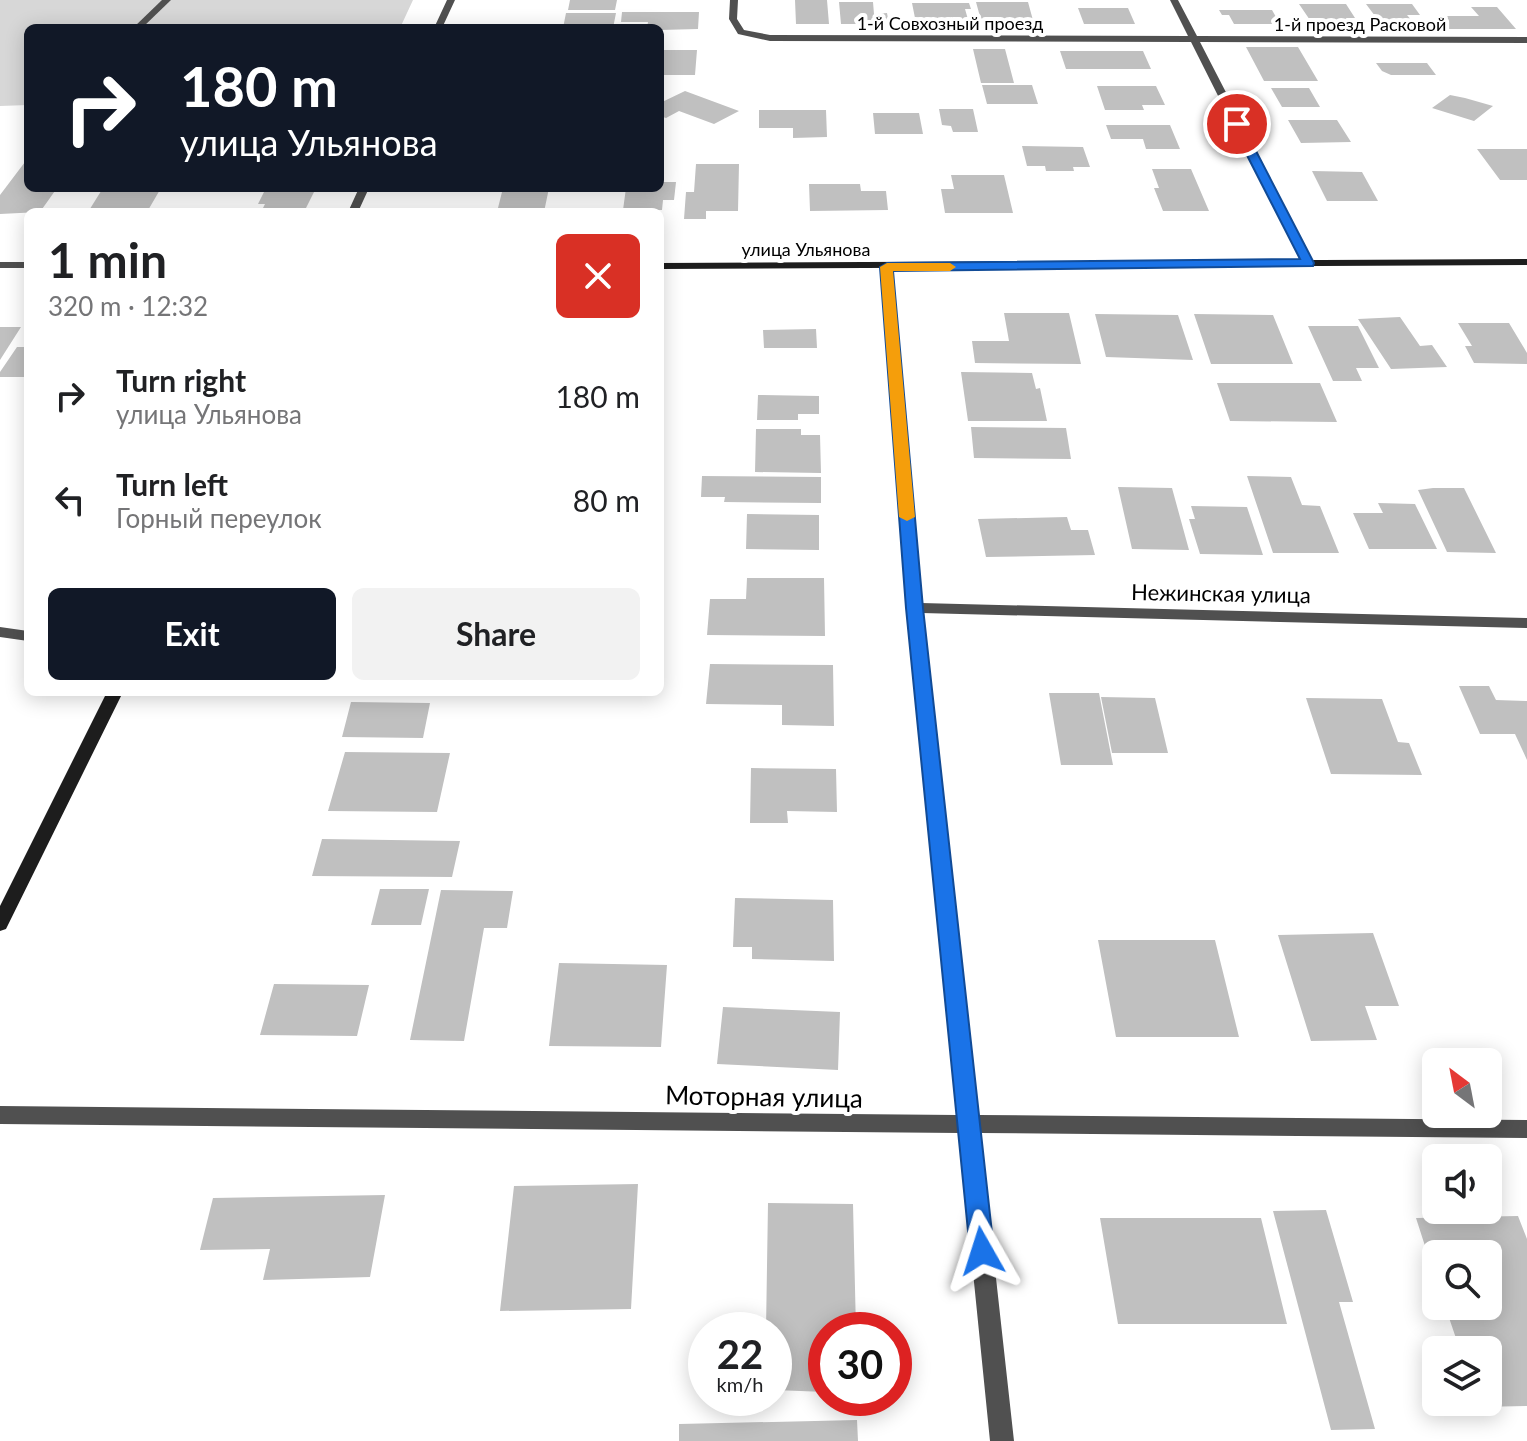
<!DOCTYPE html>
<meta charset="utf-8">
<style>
:root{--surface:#fff;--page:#f2f2f2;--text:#202124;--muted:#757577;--accent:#111827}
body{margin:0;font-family:Lato,sans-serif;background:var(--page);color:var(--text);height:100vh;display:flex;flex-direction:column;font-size:30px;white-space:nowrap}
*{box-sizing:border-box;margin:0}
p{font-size:26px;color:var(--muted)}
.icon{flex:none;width:44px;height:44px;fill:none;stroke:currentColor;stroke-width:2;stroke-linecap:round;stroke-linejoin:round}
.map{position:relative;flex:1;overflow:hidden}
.side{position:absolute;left:24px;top:208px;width:640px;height:488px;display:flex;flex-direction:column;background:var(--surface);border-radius:12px;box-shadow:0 4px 20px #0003}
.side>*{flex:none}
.banner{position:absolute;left:24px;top:24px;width:640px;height:168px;border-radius:12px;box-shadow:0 4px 20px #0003;background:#111827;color:#fff;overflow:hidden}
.needle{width:52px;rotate:328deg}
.fabs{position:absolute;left:1422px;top:1048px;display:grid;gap:16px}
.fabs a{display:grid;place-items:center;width:80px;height:80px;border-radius:12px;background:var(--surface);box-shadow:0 4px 20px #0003;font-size:40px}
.speed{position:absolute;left:688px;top:1312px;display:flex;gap:16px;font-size:40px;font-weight:700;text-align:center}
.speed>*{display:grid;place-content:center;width:104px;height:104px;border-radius:50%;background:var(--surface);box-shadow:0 4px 20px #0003;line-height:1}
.speed small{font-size:20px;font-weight:400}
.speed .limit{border:12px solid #d22;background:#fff;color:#111}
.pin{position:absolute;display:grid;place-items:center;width:68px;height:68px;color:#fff;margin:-34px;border:4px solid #fff;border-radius:50%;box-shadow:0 2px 8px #0007}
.me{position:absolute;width:88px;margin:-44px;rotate:354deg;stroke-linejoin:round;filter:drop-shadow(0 0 6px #0008)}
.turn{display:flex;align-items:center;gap:28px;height:168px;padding:0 24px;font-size:36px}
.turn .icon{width:104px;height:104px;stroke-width:2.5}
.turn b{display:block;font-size:56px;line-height:68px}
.round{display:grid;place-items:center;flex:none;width:84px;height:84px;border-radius:12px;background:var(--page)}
.head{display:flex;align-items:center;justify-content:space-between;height:136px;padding:0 24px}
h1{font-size:48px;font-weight:700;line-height:60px}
.button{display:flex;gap:16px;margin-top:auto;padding:16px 24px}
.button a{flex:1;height:92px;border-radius:12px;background:var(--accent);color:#fff;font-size:32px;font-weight:700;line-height:92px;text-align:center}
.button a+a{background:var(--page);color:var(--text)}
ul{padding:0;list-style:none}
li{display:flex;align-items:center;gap:24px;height:104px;padding:0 24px}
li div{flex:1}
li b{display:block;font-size:30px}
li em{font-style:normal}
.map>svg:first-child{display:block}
</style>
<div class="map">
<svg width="1527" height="1441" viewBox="0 0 1527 1441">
<rect width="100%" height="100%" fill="#fff"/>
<path fill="#d7d7d7" d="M0,0H413L400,28H28V105L0,106Z"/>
<path fill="#c0c0c0" d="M570,0H617L615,10H568Z
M795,0H827L829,24H796Z
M839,2H873L874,14L887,13L889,24H841Z
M976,2H1028L1034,24H982Z
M912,3H969L971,9H965L969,23H916Z
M1299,4H1346L1355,18H1346L1352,26H1314Z
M1366,4H1412L1420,15H1407L1418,28H1384Z
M1471,7H1497L1516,29H1446L1436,16H1479Z
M1078,8H1128L1135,24H1084Z
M1219,10H1272L1280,24H1234L1229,15H1222Z
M622,12H699L698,29L660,30L647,28L648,22H621Z
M566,13H616L613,28H563Z
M1246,47H1298L1318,81H1264Z
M973,49H1005L1014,83H981Z
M660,50H697L695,75H660Z
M1060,51H1143L1151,69H1066Z
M1376,63H1427L1436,75H1391L1382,71Z
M982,85H1032L1038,104H987Z
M1097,86H1156L1165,105H1142L1144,110H1105Z
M1271,88H1309L1320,107H1282Z
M685,91L739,111L714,124L679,111L666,118L660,116V103Z
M1450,95L1465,98L1493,106L1474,121L1432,108Z
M939,109H973L978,132H953L951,126L942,125Z
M759,110H826L827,137L793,138V128H759Z
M873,113H919L923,134H875Z
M1288,120H1337L1351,142L1301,143Z
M1106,125H1170L1180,149H1146L1143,139H1111Z
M1022,146L1083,147L1090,167H1073L1074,171H1046L1045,166H1027Z
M1477,149H1527V180H1500Z
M28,158V188H57L40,212L0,214V195Z
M696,164H739L738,211H706V219H684L686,192H694Z
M1152,169H1191L1209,211H1163L1154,188H1159Z
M1312,171L1362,172L1378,201H1327Z
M951,175H1004L1013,213H945L941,189H954Z
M660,182H676L674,200H663L662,210H623L626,188H660Z
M809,184H860L861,191H886L888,210L810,211Z
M103,188H161L147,212H88Z
M266,188H316L304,212H261L265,204H258Z
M503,188H549L544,212H497Z
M1004,313H1069L1081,364L975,363L972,341H1009Z
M1095,314L1178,315L1193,360L1106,357Z
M1194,314L1273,315L1293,364H1211Z
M1400,317L1420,346L1432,345L1447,367L1391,369L1358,319Z
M1458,323H1509L1527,353V364L1474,363L1465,346H1472Z
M1308,326H1358L1379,368H1356L1362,381H1333Z
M0,327H21L0,360Z
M816,329L817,348H764L763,330Z
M17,347H28V377H0V372Z
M961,372L1032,373L1036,389L1040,388L1047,421H968Z
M1217,383H1320L1337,422L1230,421Z
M758,395L819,396V414H798V420H757Z
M971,427L1066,428L1071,459L974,458Z
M756,429H801V435H820L821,473L755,472Z
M702,476L821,477V503L724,502L725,497H701Z
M1247,476L1291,477L1302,505L1320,506L1339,553H1273Z
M1118,487L1172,488L1189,550L1132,549Z
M1433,488H1464L1496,553L1447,552L1418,490Z
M1378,503L1415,504L1437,549H1369L1353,513H1383Z
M1191,506L1247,507L1263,555L1200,554L1189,519H1195Z
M747,514L819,515V550L746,549Z
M1067,517L1071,530H1088L1095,555L986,557L978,519Z
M747,578H824L825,636L707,635L710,599H746Z
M710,664L833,665L834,726L782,725V705L706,704Z
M1459,686H1489L1496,700L1527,701V760L1515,734H1480Z
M1049,693H1099L1113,765H1061Z
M1101,697L1155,698L1168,753H1112Z
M1306,698L1382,699L1398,742L1409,743L1422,775L1331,774Z
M351,702L430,703L423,738L342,737Z
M345,752L450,753L437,812L328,811Z
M751,768L836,769L837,812L787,811L788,823H750Z
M322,839L460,841L452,877L312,876Z
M380,889H429L421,925H371Z
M441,890L513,891L507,928H484L464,1041L410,1040Z
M735,898L833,900L834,961L752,959V947H733Z
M1373,933L1399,1006H1365L1377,1040L1311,1041L1278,935Z
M1098,940H1215L1239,1037H1116Z
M559,963L667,965L661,1047L549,1046Z
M274,984L369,985L357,1036L260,1035Z
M723,1007L840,1012L838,1070L717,1064Z
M638,1184L631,1309L500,1311L514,1186Z
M385,1195L370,1277L263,1280L270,1249L200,1250L213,1198Z
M768,1203L853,1204L856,1330H826V1392L774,1390V1330H766Z
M1326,1210L1353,1302H1339L1375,1429L1331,1430L1273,1211Z
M1518,1216L1527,1239V1406L1478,1407L1477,1402H1488V1350H1460L1445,1306H1488V1254H1436L1435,1277L1416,1218Z
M1100,1218H1261L1287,1324H1118Z
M857,1420L858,1441H679V1424Z"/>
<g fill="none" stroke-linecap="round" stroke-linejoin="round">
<path fill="#505050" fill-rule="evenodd" d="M162,0H171L142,28H133Z"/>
<path fill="#505050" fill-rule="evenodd" d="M447,0H455L442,28H434Z
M730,0H738L737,19L744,30L770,35L1188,36L1170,0H1178L1197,36L1527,37V43L1200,42L1314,263L1308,266L1302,263L1191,42L770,41L738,34L729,19Z
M359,188H369L358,212H348Z
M0,262H28V268H0Z
M887,264L893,267L921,603L1527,618V628L922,613L978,1115L1527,1120V1138L980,1133L1014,1441H990L959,1133L0,1124V1106L957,1115L907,608L881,267Z
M0,627L28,631V641L0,637Z"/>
<path fill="#1d1d1d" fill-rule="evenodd" d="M1527,259V265L660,269V263Z
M107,692H123L6,929L0,931V906Z"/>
</g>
<path fill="#1a73e8" stroke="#114b97" stroke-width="2" d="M1237,120L1242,124L1314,263L1313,266L893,271L923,608L994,1251L991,1259L982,1262L973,1259L970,1251L906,608L880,267L887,263L1300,259L1231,124Z"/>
<path fill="#f59e0b" d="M887,263H950L956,267L950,271H893L915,517L907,521L899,517L880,267Z"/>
<g text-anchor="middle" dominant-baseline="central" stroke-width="8" stroke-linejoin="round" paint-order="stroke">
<g font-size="18" fill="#000" stroke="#fff">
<text x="950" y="23">1-й Совхозный проезд</text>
<text x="1360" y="24">1-й проезд Расковой</text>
<text x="806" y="249">улица Ульянова</text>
</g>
<g font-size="22" fill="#000" stroke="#fff">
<text transform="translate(1221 593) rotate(1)">Нежинская улица</text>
</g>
<g font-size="26" fill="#000" stroke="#fff">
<text transform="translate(764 1096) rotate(1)">Моторная улица</text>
</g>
</g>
</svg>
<div class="fabs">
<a><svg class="needle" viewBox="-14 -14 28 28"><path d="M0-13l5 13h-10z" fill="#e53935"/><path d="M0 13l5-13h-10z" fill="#757577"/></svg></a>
<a><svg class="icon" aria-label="sound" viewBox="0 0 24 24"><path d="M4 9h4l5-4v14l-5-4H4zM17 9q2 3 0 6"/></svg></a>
<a><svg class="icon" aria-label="search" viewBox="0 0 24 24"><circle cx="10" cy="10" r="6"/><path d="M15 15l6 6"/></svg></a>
<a><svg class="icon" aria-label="layers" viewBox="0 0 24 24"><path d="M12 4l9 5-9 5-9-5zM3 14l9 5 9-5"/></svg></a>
</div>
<div class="speed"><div>22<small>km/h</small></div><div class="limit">30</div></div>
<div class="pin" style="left:1237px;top:124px;background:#d93025"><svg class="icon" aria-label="arrive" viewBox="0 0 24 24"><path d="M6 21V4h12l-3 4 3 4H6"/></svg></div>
<svg class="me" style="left:982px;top:1251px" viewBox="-20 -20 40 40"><path d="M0-17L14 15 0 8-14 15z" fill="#1a73e8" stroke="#fff" stroke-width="4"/></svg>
<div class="banner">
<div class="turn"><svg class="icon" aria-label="right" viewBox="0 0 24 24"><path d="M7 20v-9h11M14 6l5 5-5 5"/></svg><div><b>180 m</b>улица Ульянова</div></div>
</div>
<section class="side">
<div class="head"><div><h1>1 min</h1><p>320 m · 12:32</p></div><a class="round" style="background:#d93025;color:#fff"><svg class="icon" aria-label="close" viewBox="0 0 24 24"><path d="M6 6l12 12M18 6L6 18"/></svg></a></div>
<ul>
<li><svg class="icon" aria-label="right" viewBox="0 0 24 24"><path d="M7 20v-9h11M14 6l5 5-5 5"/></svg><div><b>Turn right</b><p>улица Ульянова</p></div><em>180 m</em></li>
<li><svg class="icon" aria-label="left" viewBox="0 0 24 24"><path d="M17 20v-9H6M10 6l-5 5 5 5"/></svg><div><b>Turn left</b><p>Горный переулок</p></div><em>80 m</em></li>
</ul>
<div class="button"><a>Exit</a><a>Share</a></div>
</section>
</div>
